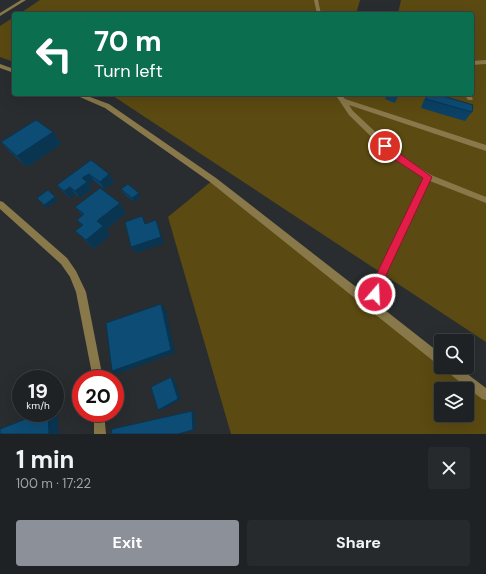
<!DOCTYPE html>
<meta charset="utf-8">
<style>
:root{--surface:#1f2224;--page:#272a2c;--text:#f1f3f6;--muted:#a1a4a6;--line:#3c3f41;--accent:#8c9099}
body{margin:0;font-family:"DM Sans",sans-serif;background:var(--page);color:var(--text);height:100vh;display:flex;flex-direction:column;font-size:15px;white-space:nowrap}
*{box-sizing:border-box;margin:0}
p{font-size:13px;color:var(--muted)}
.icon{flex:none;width:22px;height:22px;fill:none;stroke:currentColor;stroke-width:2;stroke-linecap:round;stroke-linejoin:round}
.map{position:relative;height:434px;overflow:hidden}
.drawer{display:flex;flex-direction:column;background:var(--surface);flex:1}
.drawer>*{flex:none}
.banner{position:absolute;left:12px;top:12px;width:462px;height:84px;border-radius:4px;box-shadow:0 4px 16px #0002,0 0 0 1px var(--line);background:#0b6e4f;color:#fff;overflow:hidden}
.fabs{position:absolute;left:434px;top:334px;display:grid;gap:8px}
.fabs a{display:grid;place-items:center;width:40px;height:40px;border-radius:4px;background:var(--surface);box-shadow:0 4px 16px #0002,0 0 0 1px var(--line);font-size:20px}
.speed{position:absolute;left:12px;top:370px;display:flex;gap:8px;font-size:20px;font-weight:700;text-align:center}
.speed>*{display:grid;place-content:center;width:52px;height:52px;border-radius:50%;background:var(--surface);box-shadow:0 4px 16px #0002,0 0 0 1px var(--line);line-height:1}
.speed small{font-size:10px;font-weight:400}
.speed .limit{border:6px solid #d22;background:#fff;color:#111}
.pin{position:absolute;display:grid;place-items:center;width:34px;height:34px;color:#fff;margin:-17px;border:2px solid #fff;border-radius:50%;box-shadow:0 1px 4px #0007}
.me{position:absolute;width:44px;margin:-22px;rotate:19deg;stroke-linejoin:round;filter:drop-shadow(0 0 3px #0008)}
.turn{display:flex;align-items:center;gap:14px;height:84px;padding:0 16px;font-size:18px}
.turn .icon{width:52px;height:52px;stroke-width:2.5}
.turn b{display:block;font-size:28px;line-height:34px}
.round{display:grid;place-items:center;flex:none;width:42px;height:42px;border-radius:4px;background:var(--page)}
.overview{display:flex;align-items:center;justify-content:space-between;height:68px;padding:0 16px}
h1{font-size:24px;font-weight:700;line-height:30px}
.primary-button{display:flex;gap:8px;margin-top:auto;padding:8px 16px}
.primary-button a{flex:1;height:46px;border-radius:4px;background:var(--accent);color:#fff;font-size:16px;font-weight:700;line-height:46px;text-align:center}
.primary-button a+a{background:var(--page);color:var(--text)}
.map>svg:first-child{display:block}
</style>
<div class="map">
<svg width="486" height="434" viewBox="0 0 486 434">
<rect width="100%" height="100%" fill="#292d30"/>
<path fill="#5b4a11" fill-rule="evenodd" d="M40,0H360L356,14H19Z
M401,0H486V342L110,94H472V14H398Z
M14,17V62L0,57V26Z
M213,180L441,360V367H450L486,395V434H231L168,217ZM441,389H467V415H441Z"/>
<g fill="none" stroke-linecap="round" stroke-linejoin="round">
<path fill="#88784a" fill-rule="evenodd" d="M314,0H318L321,14H317Z
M486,60V64L472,65V61Z
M0,64L14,69V73L0,68Z
M73,94H82L109,104L216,178L369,297L379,270L424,178L394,159L349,115L335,94H341L345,99L486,145V151L349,105L353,111L400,155L431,175L486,197V203L430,181L386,274L376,303L441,354V365L437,364L210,182L105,108Z
M464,94H470L473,99L472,100H468Z
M445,367H458L486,388V400L482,399L446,371Z"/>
<path fill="#88784a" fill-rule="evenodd" d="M21,0H26L0,16V13Z
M0,201L3,202L67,258L76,271L86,292L103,379H93L76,292L70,277L61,264L0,209Z
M94,413H104L106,434H94Z"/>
</g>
<path fill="#0b4164" d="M387,94H399L395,103L385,99Z
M428,94H436L472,112L465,121L421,108L424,100Z
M53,132L61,144L27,167L11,153L1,142Z
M91,160L109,174L114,182L104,189L94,181L89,185L92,189L80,198L75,194L70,198L63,192L57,185Z
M121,189L140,197L134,202L123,193Z
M75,207L126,213L106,230L110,235L94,249L75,231L82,226L77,220L82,215Z"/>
<path fill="#093551" d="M53,132L61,144L27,167L17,156Z
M89,174L94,181L89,185L92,189L80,198L75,191L82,178Z
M109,174L114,182L104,189L100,182Z
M70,187L75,194L70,198L64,191Z
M139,193L140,197L134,202L132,198Z
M55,197L58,200L47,208L44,205Z
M120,203L126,213L106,230L110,235L94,249L86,240L97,221Z
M156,220L159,227L164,243L136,253L131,247Z
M161,304L166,310L175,353L120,373L112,371Z
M171,377L174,379L181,399L162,410H158Z
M55,410H57L59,434H49L48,413H55Z
M192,411H194L196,429L193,430Z"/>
<path fill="#0d4c74" stroke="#093551" d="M340,12L352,14H340Z
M428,94H436L473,105L472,112L426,99Z
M36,120L53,132L17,156L1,142Z
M91,160L109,174L100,182L89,174L82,178L87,182L75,191L70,187L64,191L57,185Z
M128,184L139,193L132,198L121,189Z
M100,188L120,203L97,221L103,226L86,240L75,231L83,225L77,220L84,214L75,207Z
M48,190L55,197L44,205L37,198Z
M142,216L145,224L156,220L161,237L131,247L125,222Z
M161,304L171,350L112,371L106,323Z
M171,377L178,399L158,410L151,387Z
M192,411L193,430L178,434H111L112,429Z
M41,413H48L49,434H0V429Z"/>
<path fill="#e11d48" stroke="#92132f" d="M385,143L432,177L387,273L379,298L375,299L371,298L370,294L379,269L423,178L394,159L381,146Z"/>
</svg>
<div class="fabs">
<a><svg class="icon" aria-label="search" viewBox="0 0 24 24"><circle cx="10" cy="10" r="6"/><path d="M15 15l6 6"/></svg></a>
<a><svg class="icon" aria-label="layers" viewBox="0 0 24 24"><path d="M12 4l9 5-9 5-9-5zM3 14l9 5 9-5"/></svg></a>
</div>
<div class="speed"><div>19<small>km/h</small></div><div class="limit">20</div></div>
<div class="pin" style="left:385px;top:146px;background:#d93025"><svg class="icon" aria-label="arrive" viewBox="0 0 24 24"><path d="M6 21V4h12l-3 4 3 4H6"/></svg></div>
<svg class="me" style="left:375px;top:294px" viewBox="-20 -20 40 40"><circle r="17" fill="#e11d48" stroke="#fff" stroke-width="3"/><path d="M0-11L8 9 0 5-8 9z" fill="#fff"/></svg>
<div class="banner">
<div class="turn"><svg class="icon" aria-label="left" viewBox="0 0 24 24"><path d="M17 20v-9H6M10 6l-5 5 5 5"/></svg><div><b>70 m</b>Turn left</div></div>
</div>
</div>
<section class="drawer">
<div class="overview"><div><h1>1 min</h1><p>100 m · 17:22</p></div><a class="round"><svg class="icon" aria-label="close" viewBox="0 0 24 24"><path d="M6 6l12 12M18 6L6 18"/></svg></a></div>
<div class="primary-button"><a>Exit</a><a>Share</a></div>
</section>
